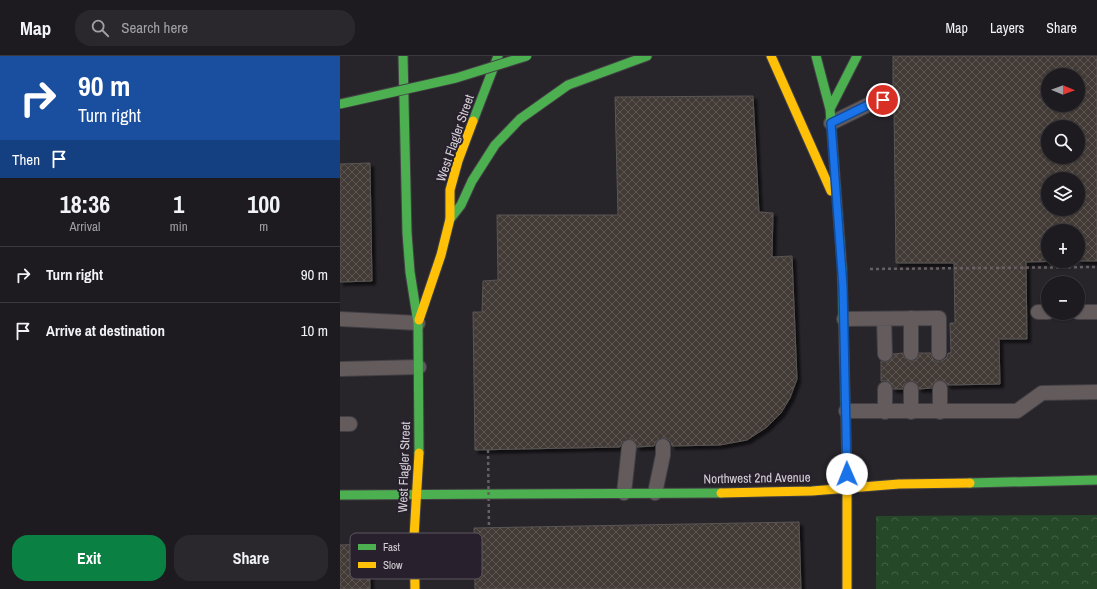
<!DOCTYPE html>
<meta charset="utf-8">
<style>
:root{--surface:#1d1b20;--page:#2a282d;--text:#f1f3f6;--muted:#a0a1a5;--line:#3b393e;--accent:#0b8043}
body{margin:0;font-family:"Archivo Narrow",sans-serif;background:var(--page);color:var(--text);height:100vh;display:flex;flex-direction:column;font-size:15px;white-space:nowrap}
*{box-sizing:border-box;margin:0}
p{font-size:13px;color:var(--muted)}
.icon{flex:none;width:22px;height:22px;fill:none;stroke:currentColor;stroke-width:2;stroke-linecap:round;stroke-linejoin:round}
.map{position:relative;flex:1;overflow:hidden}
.drawer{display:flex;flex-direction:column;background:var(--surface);width:340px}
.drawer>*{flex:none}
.top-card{background:#1a4fa0;color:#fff;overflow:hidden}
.needle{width:26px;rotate:91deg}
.buttons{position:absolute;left:701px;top:12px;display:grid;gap:8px}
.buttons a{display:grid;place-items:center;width:44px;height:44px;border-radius:50%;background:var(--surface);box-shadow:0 1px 3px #0004,0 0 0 1px var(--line);font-size:20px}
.pin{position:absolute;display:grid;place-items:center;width:34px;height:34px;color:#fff;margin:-17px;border:2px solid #fff;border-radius:50%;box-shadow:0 1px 4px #0007}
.me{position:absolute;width:44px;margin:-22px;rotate:359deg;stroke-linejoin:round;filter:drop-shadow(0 0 3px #0008)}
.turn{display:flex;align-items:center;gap:14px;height:84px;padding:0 12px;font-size:18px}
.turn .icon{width:52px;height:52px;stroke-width:2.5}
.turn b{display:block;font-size:28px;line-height:34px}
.then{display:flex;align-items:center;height:38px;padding:0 12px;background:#0003;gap:8px;font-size:15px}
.eta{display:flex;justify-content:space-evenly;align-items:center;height:68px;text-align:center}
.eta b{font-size:24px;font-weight:800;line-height:28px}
.button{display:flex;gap:8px;margin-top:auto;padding:8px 12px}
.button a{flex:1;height:46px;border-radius:16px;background:var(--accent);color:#fff;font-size:16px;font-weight:800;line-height:46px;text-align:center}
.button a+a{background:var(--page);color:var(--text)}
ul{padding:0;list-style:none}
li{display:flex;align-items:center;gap:12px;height:56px;padding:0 12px;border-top:1px solid var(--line)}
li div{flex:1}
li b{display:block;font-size:15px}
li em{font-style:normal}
header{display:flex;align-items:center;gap:24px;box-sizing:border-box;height:56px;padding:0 20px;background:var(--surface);border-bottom:1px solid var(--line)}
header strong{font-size:19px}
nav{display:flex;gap:22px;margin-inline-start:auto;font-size:14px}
.search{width:280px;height:36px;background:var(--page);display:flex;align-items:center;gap:10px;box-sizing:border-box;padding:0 14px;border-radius:16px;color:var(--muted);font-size:15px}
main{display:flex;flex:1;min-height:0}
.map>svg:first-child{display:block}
</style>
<header>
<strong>Map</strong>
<div class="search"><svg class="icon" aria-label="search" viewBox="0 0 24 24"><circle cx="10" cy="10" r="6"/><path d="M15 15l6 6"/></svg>Search here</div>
<nav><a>Map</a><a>Layers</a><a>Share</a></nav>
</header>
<main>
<section class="drawer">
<div class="top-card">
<div class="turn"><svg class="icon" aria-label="right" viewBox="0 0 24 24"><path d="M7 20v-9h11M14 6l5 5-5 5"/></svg><div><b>90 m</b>Turn right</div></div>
<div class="then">Then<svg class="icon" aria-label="arrive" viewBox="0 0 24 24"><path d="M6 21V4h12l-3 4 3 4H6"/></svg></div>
</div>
<div class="eta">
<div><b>18:36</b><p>Arrival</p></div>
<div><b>1</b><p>min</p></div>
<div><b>100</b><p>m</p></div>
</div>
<ul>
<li><svg class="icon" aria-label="right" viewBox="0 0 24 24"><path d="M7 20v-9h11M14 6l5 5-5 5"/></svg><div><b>Turn right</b></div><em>90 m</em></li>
<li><svg class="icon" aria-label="arrive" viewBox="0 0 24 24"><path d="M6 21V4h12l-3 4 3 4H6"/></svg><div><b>Arrive at destination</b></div><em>10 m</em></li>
</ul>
<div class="button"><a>Exit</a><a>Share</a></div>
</section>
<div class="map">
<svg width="757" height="533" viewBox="0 0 757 533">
<defs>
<pattern id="park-crowns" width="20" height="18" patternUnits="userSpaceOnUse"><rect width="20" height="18" fill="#254829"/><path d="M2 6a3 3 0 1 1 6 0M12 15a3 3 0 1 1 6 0" fill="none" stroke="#446147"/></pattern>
<pattern id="building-cross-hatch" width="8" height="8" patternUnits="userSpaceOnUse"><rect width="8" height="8" fill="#433a35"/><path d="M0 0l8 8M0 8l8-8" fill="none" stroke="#5d5552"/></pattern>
<filter id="shadow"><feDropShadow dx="3.5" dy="3.5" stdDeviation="1" flood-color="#0009"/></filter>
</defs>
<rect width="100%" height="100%" fill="#27242a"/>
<path fill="url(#park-crowns)" d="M757,459V533H536V460Z"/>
<path fill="url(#building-cross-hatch)" stroke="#595555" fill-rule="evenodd" filter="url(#shadow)" d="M553,0H757V205H738V175H708V205H730L686,206L687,283H659L660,328L608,329L605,325L600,324L593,327L592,332L579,333L576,326L571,325L564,328L563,333H553L550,326L545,325H541V305L545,306L549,305L552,302L553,298L563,297L564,302L571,305L576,304L579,297H591L592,302L595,305H599L604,304L607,301L608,297H611L610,267H615L614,207H556L554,51L560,48L562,41L560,36L553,34ZM708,19H738V49H708ZM708,71H738V101H708ZM708,123H738V153H708Z
M413,40L419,156L433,157L432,201L452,200L457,323L450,342L441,357L427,371L407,384L380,389L332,390L331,386L328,383L323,382L316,385L314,390L297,391L294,384L290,383L282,386L280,391L135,394L133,256H142L143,225L158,224L157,159H278L275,41Z
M30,107L32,225L0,226V108Z
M459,466L461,533H135L134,472Z
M29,488L30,533H0V489Z"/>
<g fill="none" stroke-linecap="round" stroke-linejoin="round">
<g stroke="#434045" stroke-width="16">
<path id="lane" d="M491,67L532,47L554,42
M698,256H708
M738,256H757
M0,263L78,267
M504,263L599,262V297
M544,263L545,298
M571,297V262
M0,313L79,311
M600,332V356
M545,333V356
M571,333V356
M506,355H677L702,337L757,336
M0,368H10
M284,437L289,391
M315,437L323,399V390"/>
</g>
<g stroke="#434045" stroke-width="11">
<path id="fast" d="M63,0L67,177L70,216L78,267L79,397
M476,0L490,53L502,212L507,416
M490,53L517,0
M133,65L158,0
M110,163L121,149L132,125L155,89L180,63L228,29L307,0
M630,427L757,424
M0,439L381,437"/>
</g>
<g stroke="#434045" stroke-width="11">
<path id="slow" d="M431,0L491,135
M79,264L101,199L110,163V134L118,105L133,65
M507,416V533
M381,437L472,435L559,428L630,427
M75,533L74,481L79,397"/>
</g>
<path stroke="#666062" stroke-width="2.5" stroke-dasharray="3 3" stroke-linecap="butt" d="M530,213L757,211"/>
<use href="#lane" stroke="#635b5c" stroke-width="14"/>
<use href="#fast" stroke="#4caf50" stroke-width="9"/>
<use href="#slow" stroke="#ffc107" stroke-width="9"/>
<g stroke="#434045" stroke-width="11" stroke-linecap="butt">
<path id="fast-bridge" d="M0,48L116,22L187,0"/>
</g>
<path stroke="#666062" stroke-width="2.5" stroke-dasharray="3 3" stroke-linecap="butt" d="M148,394L149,471"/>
<use href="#fast-bridge" stroke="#4caf50" stroke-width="9"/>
</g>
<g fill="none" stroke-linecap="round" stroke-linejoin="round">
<g stroke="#114b97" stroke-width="10">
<path id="route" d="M507,418L503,231L491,67L532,47L543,44"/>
</g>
<use href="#route" stroke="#1a73e8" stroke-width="7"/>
</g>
<g text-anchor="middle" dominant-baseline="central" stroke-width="4" stroke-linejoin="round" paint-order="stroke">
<g font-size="13" fill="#d4d0d7" stroke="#28212d">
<text transform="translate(115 82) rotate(-71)">West Flagler Street</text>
<text transform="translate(64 411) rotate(-88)">West Flagler Street</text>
<text transform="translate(417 422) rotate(-1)">Northwest 2nd Avenue</text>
</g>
</g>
<rect x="10" y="477" width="132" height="46" rx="6" fill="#28212d" stroke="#5c5660" stroke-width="1"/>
<rect x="18" y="488" width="18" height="6" fill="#4caf50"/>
<rect x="18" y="506" width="18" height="6" fill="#ffc107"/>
<g font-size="11" fill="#d4d0d7">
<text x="43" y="495">Fast</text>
<text x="43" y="513">Slow</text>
</g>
</svg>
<div class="buttons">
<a><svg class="needle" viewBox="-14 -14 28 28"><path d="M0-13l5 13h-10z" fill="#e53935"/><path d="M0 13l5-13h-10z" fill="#a0a1a5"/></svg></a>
<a><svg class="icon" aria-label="search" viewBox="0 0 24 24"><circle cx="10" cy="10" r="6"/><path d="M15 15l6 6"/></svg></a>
<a><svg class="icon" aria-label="layers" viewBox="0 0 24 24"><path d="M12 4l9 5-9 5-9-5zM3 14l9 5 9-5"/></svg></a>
<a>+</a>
<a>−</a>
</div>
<div class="pin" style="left:543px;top:44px;background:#d93025"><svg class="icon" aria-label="arrive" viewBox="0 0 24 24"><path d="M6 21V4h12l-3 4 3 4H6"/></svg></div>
<svg class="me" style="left:507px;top:418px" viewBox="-20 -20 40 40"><circle r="19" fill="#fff"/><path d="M0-13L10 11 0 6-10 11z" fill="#1a73e8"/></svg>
</div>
</main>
